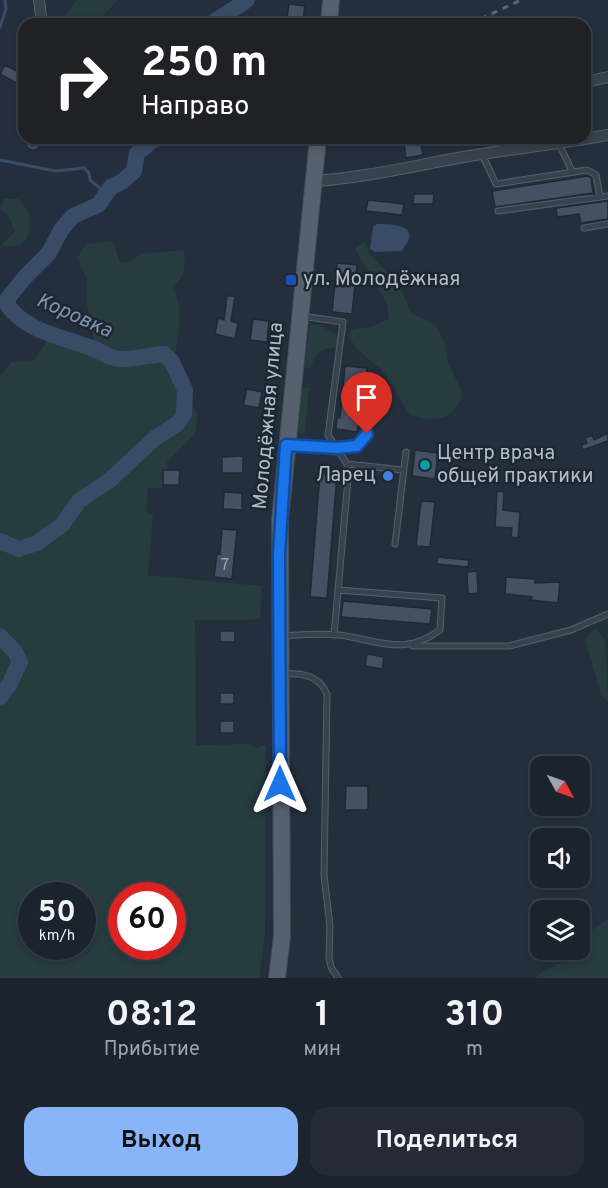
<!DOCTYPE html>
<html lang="ru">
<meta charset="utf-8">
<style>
:root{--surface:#1b232e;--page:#242b36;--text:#f1f3f6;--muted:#a0a4aa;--line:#39404a;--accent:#8ab4f8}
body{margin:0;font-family:Overpass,sans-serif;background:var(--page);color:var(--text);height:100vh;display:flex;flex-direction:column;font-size:22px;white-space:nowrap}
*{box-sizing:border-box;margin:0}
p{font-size:20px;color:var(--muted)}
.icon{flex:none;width:33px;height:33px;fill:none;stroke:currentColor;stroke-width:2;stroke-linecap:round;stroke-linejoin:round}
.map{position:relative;height:978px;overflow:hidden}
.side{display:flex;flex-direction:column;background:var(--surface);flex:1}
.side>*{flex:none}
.banner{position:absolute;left:18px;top:18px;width:573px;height:126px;border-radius:18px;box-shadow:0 3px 9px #0003,0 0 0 2px var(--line);background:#202124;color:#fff;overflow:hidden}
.needle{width:39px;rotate:130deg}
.tools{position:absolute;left:530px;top:756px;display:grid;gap:12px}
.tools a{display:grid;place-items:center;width:60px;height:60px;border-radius:12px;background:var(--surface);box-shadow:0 3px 9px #0003,0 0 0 2px var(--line);font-size:30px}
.speed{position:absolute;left:18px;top:882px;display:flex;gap:12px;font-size:30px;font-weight:700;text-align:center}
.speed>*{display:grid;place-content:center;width:78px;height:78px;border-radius:50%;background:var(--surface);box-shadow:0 3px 9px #0003,0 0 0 2px var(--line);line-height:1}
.speed small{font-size:15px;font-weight:400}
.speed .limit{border:9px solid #d22;background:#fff;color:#111}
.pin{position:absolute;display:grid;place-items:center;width:51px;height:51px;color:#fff;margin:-62px -26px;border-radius:50% 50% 50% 0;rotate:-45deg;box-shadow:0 0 6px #0007}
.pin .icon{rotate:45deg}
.me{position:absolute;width:66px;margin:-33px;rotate:0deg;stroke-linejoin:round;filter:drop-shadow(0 0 4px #0008)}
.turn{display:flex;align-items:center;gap:21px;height:126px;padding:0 24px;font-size:27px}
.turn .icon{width:78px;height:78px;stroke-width:2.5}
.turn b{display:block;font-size:42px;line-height:51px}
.eta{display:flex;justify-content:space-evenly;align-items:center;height:102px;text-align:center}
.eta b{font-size:36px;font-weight:700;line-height:42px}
.action{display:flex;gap:12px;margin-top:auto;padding:12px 24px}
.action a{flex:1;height:69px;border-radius:18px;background:var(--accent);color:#111;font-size:24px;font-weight:700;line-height:69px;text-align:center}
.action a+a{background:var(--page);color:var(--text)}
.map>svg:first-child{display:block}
</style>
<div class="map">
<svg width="608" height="978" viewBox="0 0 608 978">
<rect width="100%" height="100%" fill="#242f3e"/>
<path fill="#263c3f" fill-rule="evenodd" d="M77,0H118L95,24H59Z
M4,199H19L29,213L30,227L26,240L20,245L5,247L2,244L15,232L9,216L0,210Z
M113,241L120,263L130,262L141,254L184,250C185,266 186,278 172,287C186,309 176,341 174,364C195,381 185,402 198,413L195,434L167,462V470H163L162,488H148L146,511L153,515L148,575L262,586L260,618L249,620H195L196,745L249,744L256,748L266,745L265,935L259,978H0V376L11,362L34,360L51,336L52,343L93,352L94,341L86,298L87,279L77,258L86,244ZM32,896H82V946H32ZM122,896H172V946H122Z
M365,241L369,253L400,286L411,313L435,325L445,343L448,362L463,395C452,421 435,422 410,415L382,370L357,349L349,337L351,330L373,326L389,319L387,304L355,249Z
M310,325H320L338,336L336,348C319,347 316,354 310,369L304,367Z
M302,387L309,388L305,434L298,433Z
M596,628L605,640L608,701L601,695L585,638Z
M608,919V978H536L540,973L569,959L546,956L563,950H579V931L594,929Z"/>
<path fill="#394c67" d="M377,224C397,224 423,226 401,251L375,252L370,249L373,227Z"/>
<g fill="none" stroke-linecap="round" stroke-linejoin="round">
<path stroke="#394c67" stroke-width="3" d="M0,27L6,9L5,0
M0,160L55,171L84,168L89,173L90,180L102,190L98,195L99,199H105"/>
<path stroke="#394c67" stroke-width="16" d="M211,24L247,0
M0,541L19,549L37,543L62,525L79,501L110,480L155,438L177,424L184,414L185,390L172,362L164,354C149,355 134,360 119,359C108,358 99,350 89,347C60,336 28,332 8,306V298L26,276L49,253L61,230L73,216L98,205L111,187L123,181L134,171L137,153L156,138
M0,636L15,652L20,662L9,685L0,697"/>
</g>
<path fill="#455162" stroke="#1f2835" stroke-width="1.5" d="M289,4L305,6L302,24H286Z
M5,65L24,75L20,85L0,74Z
M403,138H420L423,155L406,158Z
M588,176L591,178L593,193L495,207L492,191Z
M414,194H434L433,204H413Z
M368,200L404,204L402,215L366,211Z
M608,201V219L581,223L579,214L557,217L556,208Z
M337,263L357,265L352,314L332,312Z
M227,296H235L231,321L238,323L235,339L215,334L218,318L224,320Z
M253,319L269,321L267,342L250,340Z
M345,366L367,368L362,420H359L357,432L336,429L337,418H340Z
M247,389L262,392L259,408L243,405Z
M608,433V441L583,450L581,445L587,443L585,438L592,435L594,440Z
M415,450L438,453L435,479L412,476Z
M243,456V473H222V457Z
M163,470H180L179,485H163Z
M320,473L337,475L327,598L310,597Z
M497,491L504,492L503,510L520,512L518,538L511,537L512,528L495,527Z
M224,492L242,493V510L223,509Z
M421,501L435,502L430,547L416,546Z
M222,529L237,530L232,579L214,577L217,553L220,554Z
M437,557L469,560L468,567L437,564Z
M477,571L478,593L468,594L467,572Z
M506,577L535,579V583L560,582L558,603L531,600L532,597L505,594Z
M343,601L432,609L430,624L341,617Z
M220,631H235V642H220Z
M367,654L384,657L382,669L365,666Z
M220,693H234V704H220Z
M220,721H234V733H220Z
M346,786H368V810H345Z"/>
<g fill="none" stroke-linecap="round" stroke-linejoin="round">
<g stroke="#565f6c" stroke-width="7">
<path id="service" d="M559,144L572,171
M482,154L496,184L587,170L596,175L600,197
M498,211L608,196
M584,228L608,224
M302,316L343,322L328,435L347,464
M289,445C310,446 358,457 367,433C371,423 372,411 374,400
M395,544L406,452
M334,635L348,479L347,464L403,470
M283,636C301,635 320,633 339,635C378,640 404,657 440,630L442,598L338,590
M413,646H509L571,630L608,614
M284,674C302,673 319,675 327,694L324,875L330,926L329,957L331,967L338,978"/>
</g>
<g stroke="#565f6c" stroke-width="12">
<path id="minor" d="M39,0L42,24
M585,82L608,77
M33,138V143
M313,181C364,178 412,166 463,157C511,149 560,144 608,135"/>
</g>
<g stroke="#414a57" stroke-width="18">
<path id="primary" d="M329,24L331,0
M277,978L282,936L280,520L318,138"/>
</g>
<use href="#service" stroke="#38414e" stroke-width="5"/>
<use href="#minor" stroke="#38414e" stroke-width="10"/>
<use href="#primary" stroke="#56606e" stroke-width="16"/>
<path stroke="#5a6575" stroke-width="3" stroke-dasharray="6 6" stroke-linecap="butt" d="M470,24L521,0"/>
</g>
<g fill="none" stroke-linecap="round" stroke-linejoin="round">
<g stroke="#114b97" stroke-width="15">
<path id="route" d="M280,784L279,554L286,445L337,448L357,446L367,434"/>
</g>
<use href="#route" stroke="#1a73e8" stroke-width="10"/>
</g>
<rect fill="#1a4fb4" stroke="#1d2633" stroke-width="2" x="285" y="274" width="12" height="12" rx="3"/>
<circle fill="#0f9aa8" stroke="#1d2633" stroke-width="2" cx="425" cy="465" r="6"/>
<circle fill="#3f7fe0" stroke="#1d2633" stroke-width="2" cx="388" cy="476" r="6"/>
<g text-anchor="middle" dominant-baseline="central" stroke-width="5" stroke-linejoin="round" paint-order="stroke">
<g font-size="16" fill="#98a1af">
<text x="225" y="566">7</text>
</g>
<g font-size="20" fill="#b4bcc9" stroke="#1d2633" text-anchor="start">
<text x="303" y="280">ул. Молодёжная</text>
<text x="437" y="454">Центр врача<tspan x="437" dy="23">общей практики</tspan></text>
<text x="376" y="476" text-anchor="end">Ларец</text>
</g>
<g font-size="20" fill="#b4bcc9" stroke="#1d2633">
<text transform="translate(269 416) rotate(-85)">Молодёжная улица</text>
</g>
<g font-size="21" font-style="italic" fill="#7c92b1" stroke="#1d2633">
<text transform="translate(74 316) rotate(24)">Коровка</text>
</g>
</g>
</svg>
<div class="tools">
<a><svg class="needle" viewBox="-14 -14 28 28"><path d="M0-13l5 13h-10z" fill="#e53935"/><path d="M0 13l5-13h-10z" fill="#a0a4aa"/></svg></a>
<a><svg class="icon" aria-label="sound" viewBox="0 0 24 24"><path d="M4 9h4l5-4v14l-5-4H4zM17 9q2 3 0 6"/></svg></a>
<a><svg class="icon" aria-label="layers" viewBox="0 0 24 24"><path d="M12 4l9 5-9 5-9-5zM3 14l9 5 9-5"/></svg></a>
</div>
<div class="speed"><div>50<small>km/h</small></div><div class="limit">60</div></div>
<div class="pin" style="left:367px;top:434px;background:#d93025"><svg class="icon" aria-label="arrive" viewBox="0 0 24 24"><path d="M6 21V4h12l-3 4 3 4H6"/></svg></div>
<svg class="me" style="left:280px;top:784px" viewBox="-20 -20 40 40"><path d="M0-17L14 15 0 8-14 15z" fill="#1a73e8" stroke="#fff" stroke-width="4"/></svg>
<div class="banner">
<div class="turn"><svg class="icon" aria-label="right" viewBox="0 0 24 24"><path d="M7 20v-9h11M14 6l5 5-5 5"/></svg><div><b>250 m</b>Направо</div></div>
</div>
</div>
<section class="side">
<div class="eta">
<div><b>08:12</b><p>Прибытие</p></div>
<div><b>1</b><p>мин</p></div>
<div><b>310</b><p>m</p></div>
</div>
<div class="action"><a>Выход</a><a>Поделиться</a></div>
</section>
